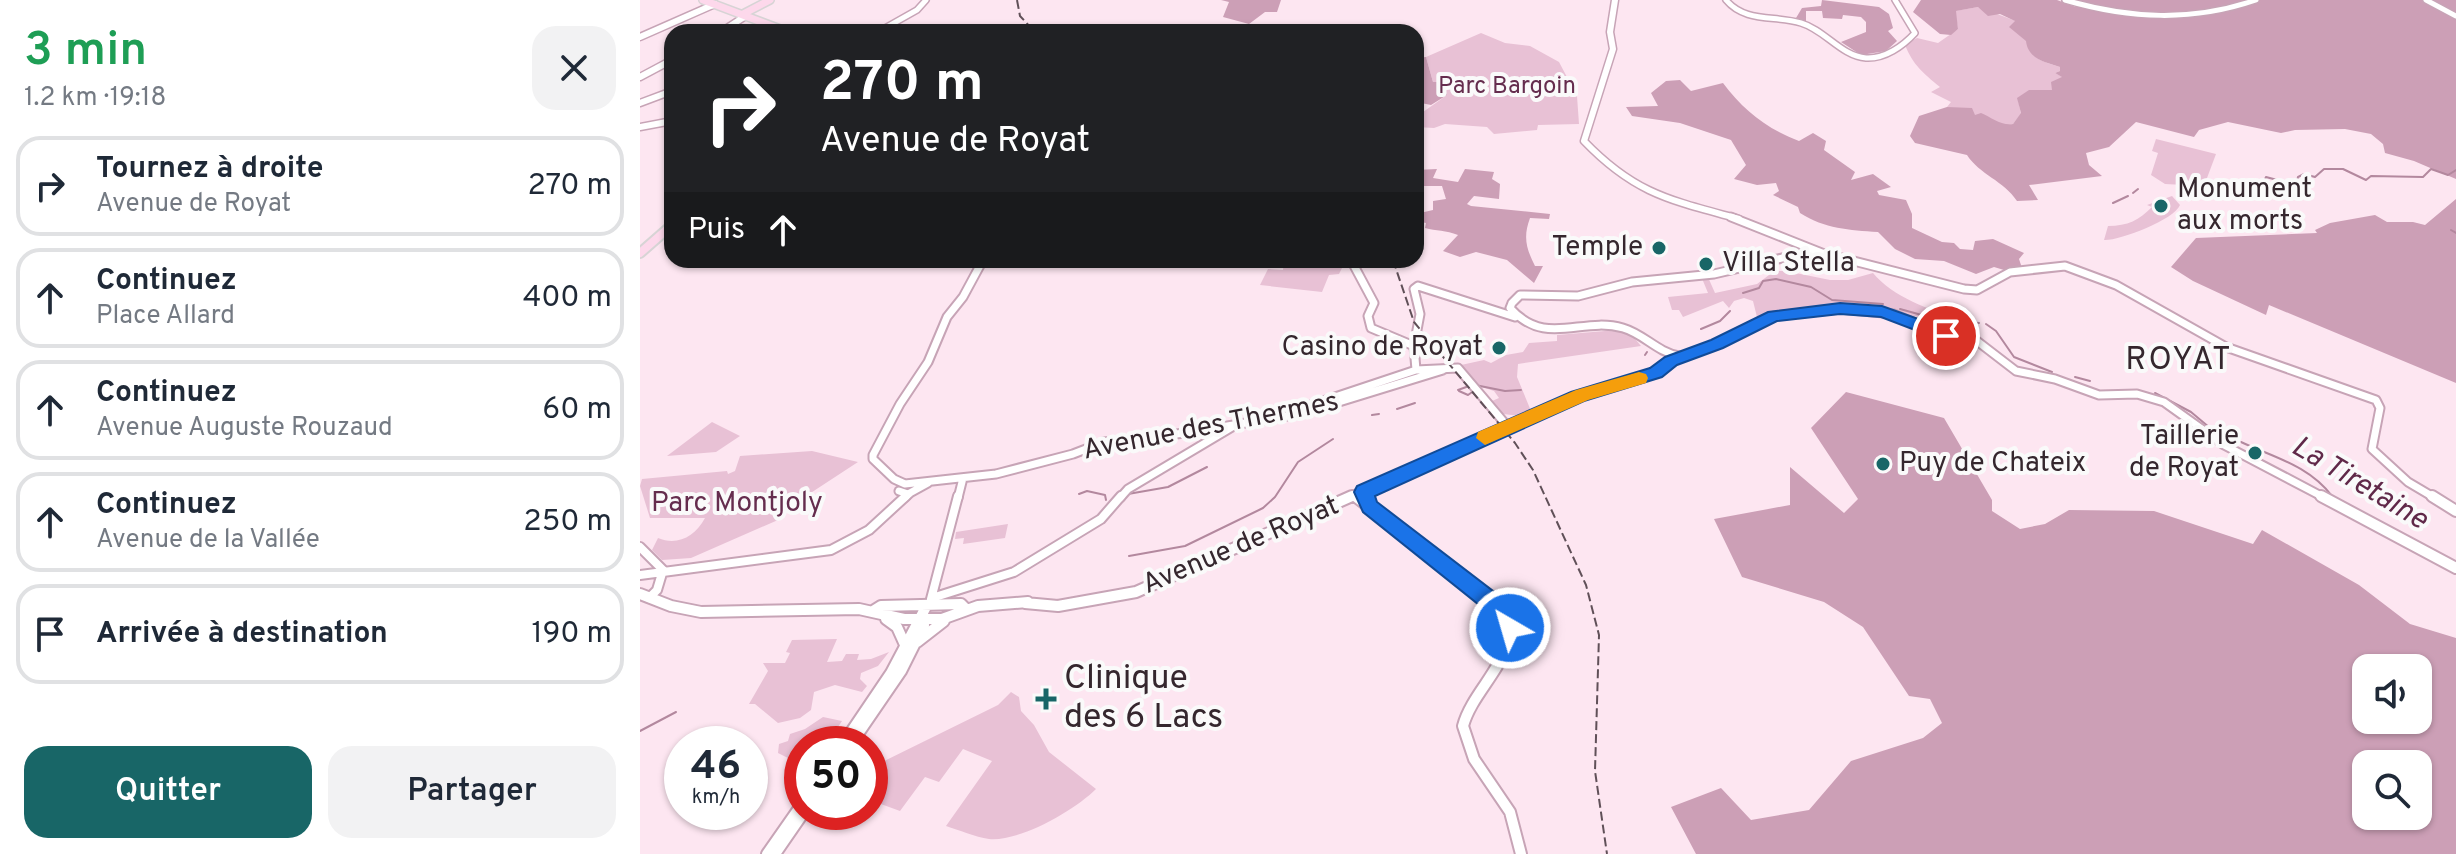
<!DOCTYPE html>
<html lang="fr">
<meta charset="utf-8">
<style>
:root{--surface:#fff;--page:#f2f2f3;--text:#1f2937;--muted:#747a83;--line:#e0e1e3;--accent:#186667}
body{margin:0;font-family:Overpass,sans-serif;background:var(--page);color:var(--text);height:100vh;display:flex;flex-direction:column;font-size:30px;white-space:nowrap}
*{box-sizing:border-box;margin:0}
p{font-size:26px;color:var(--muted)}
.icon{flex:none;width:44px;height:44px;fill:none;stroke:currentColor;stroke-width:2;stroke-linecap:round;stroke-linejoin:round}
.map{position:relative;flex:1;overflow:hidden}
.panel{display:flex;flex-direction:column;background:var(--surface);width:640px}
.panel>*{flex:none}
.top-card{position:absolute;left:24px;top:24px;width:760px;height:244px;border-radius:24px;box-shadow:0 2px 6px #0004;background:#202124;color:#fff;overflow:hidden}
.tools{position:absolute;left:1712px;top:654px;display:grid;gap:16px}
.tools a{display:grid;place-items:center;width:80px;height:80px;border-radius:16px;background:var(--surface);box-shadow:0 2px 6px #0004;font-size:40px}
.speed{position:absolute;left:24px;top:726px;display:flex;gap:16px;font-size:40px;font-weight:700;text-align:center}
.speed>*{display:grid;place-content:center;width:104px;height:104px;border-radius:50%;background:var(--surface);box-shadow:0 2px 6px #0004;line-height:1}
.speed small{font-size:20px;font-weight:400}
.speed .limit{border:12px solid #d22;background:#fff;color:#111}
.pin{position:absolute;display:grid;place-items:center;width:68px;height:68px;color:#fff;margin:-34px;border:4px solid #fff;border-radius:50%;box-shadow:0 2px 8px #0007}
.me{position:absolute;width:88px;margin:-44px;rotate:322deg;stroke-linejoin:round;filter:drop-shadow(0 0 6px #0008)}
.turn{display:flex;align-items:center;gap:28px;height:168px;padding:0 24px;font-size:36px}
.turn .icon{width:104px;height:104px;stroke-width:2.5}
.turn b{display:block;font-size:56px;line-height:68px}
.then{display:flex;align-items:center;height:76px;padding:0 24px;background:#0003;gap:16px;font-size:30px}
.round{display:grid;place-items:center;flex:none;width:84px;height:84px;border-radius:24px;background:var(--page)}
.summary{display:flex;align-items:center;justify-content:space-between;height:136px;padding:0 24px}
h1{font-size:48px;font-weight:600;line-height:60px;color:#1e9e55}
.primary-button{display:flex;gap:16px;margin-top:auto;padding:16px 24px}
.primary-button a{flex:1;height:92px;border-radius:24px;background:var(--accent);color:#fff;font-size:32px;font-weight:600;line-height:92px;text-align:center}
.primary-button a+a{background:var(--page);color:var(--text)}
ul{padding:0;list-style:none}
li{display:flex;align-items:center;gap:24px;height:100px;margin:0 16px 12px;padding:0 8px;border:4px solid var(--line);border-radius:24px}
li div{flex:1}
li b{display:block;font-size:30px}
li em{font-style:normal}
main{display:flex;flex:1;min-height:0}
.map>svg:first-child{display:block}
</style>
<main>
<section class="panel">
<div class="summary"><div><h1>3 min</h1><p>1.2 km · 19:18</p></div><a class="round"><svg class="icon" aria-label="close" viewBox="0 0 24 24"><path d="M6 6l12 12M18 6L6 18"/></svg></a></div>
<ul>
<li><svg class="icon" aria-label="right" viewBox="0 0 24 24"><path d="M7 20v-9h11M14 6l5 5-5 5"/></svg><div><b>Tournez à droite</b><p>Avenue de Royat</p></div><em>270 m</em></li>
<li><svg class="icon" aria-label="ahead" viewBox="0 0 24 24"><path d="M12 20V5M6 11l6-6 6 6"/></svg><div><b>Continuez</b><p>Place Allard</p></div><em>400 m</em></li>
<li><svg class="icon" aria-label="ahead" viewBox="0 0 24 24"><path d="M12 20V5M6 11l6-6 6 6"/></svg><div><b>Continuez</b><p>Avenue Auguste Rouzaud</p></div><em>60 m</em></li>
<li><svg class="icon" aria-label="ahead" viewBox="0 0 24 24"><path d="M12 20V5M6 11l6-6 6 6"/></svg><div><b>Continuez</b><p>Avenue de la Vallée</p></div><em>250 m</em></li>
<li><svg class="icon" aria-label="arrive" viewBox="0 0 24 24"><path d="M6 21V4h12l-3 4 3 4H6"/></svg><div><b>Arrivée à destination</b></div><em>190 m</em></li>
</ul>
<div class="primary-button"><a>Quitter</a><a>Partager</a></div>
</section>
<div class="map">
<svg width="1816" height="854" viewBox="0 0 1816 854">
<rect width="100%" height="100%" fill="#fde6f1"/>
<path fill="#e8c1d5" d="M1338,7L1376,21L1370,27L1387,41C1389,59 1405,62 1420,67V71L1415,73L1423,77L1412,90H1399L1378,99L1381,114L1373,124L1366,125L1307,107L1311,102L1291,92L1300,87C1283,73 1273,65 1265,45L1277,38L1298,43L1318,29L1315,11Z
M841,33L865,43L890,46L919,62L937,96L939,124L898,125L897,130L854,134L847,127L805,124L794,128L776,127V117L807,95L802,82H793L786,57Z
M1516,139L1576,154L1564,186L1525,184L1511,175L1518,153L1512,151Z
M1532,196L1540,205C1534,220 1479,241 1464,240L1468,226C1488,226 1499,220 1512,207L1507,205Z
M644,260H707L709,265L703,266L699,274L689,275L682,292L620,285L628,269L643,270Z
M1118,263L1127,271H1146L1190,280H1208L1233,273C1252,296 1291,312 1320,317L1325,330C1306,329 1295,320 1275,316L1272,319C1212,308 1185,302 1124,318L1117,317L1113,301L1104,298L1094,301L1089,308L1083,301L1043,317L1039,310H1032L1028,297L1068,293L1061,276L1067,275L1075,293L1117,284L1129,275L1114,264Z
M977,330L991,334L1001,346L878,364L877,377L891,411L881,416L863,414L852,401L859,398L854,391L839,386L821,365L844,360L851,363L866,355L883,352L889,343L917,341V335Z
M72,422L100,436L76,452L27,456Z
M172,451L218,462L137,515L138,520L51,558L22,560L12,550L18,538C37,546 55,537 65,518H10L0,486L2,479L87,471L88,474L95,471L100,456Z
M368,524L365,538L323,544L324,538L315,539L316,532Z
M197,639L187,662L202,661L206,654H219L217,660L231,659L249,652L238,666L221,673L220,679L227,686L222,692L195,685L174,692L171,710L160,718L138,723L115,704H109L128,671L123,663H145L150,653L146,652L152,640Z
M371,692L379,697L381,711L394,725L409,752L456,789C435,810 380,842 349,839C335,837 319,830 306,826L352,761L323,749L299,782L285,777L260,811L230,800V768L358,705Z
M183,717L202,721L190,739V744H162V765L138,753L139,744L148,741L150,734L165,729Z"/>
<path fill="#cc9fb6" fill-rule="evenodd" d="M581,0H641L637,12H625L609,24L583,17L589,2Z
M1182,0L1239,7L1249,14L1253,28L1248,31L1257,41L1246,51L1221,55L1201,42L1226,32V22L1221,17L1203,15L1202,19L1183,18L1182,11H1166V22L1156,18L1162,8L1181,6Z
M1281,0H1417L1436,7L1427,0H1816V179L1774,161L1745,153L1743,144L1731,134L1705,129L1655,130L1641,133L1588,122L1559,130L1554,137L1496,122L1469,147L1446,153L1449,165L1462,176L1389,185L1398,200L1377,201C1364,181 1339,174 1327,155L1275,143L1270,136L1279,116L1307,107L1332,108L1335,115L1341,113C1351,117 1361,126 1373,124L1381,113L1377,98L1389,90H1412L1411,82L1422,77L1415,73L1420,71V67C1405,62 1388,59 1386,41L1369,27L1375,21L1360,14L1348,16L1338,7L1316,11L1318,29L1311,35L1300,34L1273,12Z
M786,57L793,82H801L807,95L791,105L776,102V58Z
M1040,80L1051,91L1083,83C1103,110 1127,129 1159,141L1173,133L1186,141L1184,150L1215,172L1211,180L1233,174L1251,187L1237,191L1239,195L1266,200L1272,214V228L1302,242L1314,243L1320,249L1333,250L1335,241L1353,239L1384,253L1379,259L1382,268L1364,270L1354,267L1336,274L1304,261L1275,259L1255,249L1238,232C1209,230 1185,229 1160,213L1158,207L1133,195L1139,191L1136,183L1117,185L1094,179L1106,165L1091,140L1040,123L992,116L986,107L1018,106L1011,93L1026,81Z
M797,169L793,178L818,182L825,169L854,172L852,179L860,184L859,199L834,196L827,204L831,206L910,214L909,219L890,218C883,237 886,248 895,266H903L894,283L867,260L836,252L820,257L803,251L818,235C806,230 796,231 785,228L786,223L776,221L780,213L793,210V201L806,199L802,186H776V170Z
M1816,199V383L1629,305L1626,315L1553,281L1531,267L1556,238L1677,233L1675,230L1690,223L1735,215L1747,222H1773L1785,225Z
M1206,392L1304,418L1352,500V511L1380,529L1405,524L1429,510L1514,511L1613,544L1622,530L1719,585L1770,624L1816,638V854H1056L1031,807L1081,788L1111,820L1169,810L1211,761L1283,738L1302,723L1290,699L1269,696L1223,627L1184,602L1102,577L1074,519L1150,505V467L1204,513L1218,499L1171,428ZM1726,668H1778V720H1726ZM1726,764H1778V816H1726Z"/>
<g fill="none" stroke-linecap="round" stroke-linejoin="round">
<path stroke="#b3889e" stroke-width="2" d="M1588,192L1623,184L1626,177L1656,185L1658,177L1664,174L1675,177L1684,169H1703L1726,180L1731,176L1783,177L1791,169L1808,175L1816,170
M1493,193L1498,189
M1473,203L1488,196
M1811,230L1816,233
M1103,293L1119,288L1123,281L1136,279L1171,287L1192,300L1243,304
M1260,309L1296,319L1339,323
M1346,324L1356,331L1374,357L1412,372
M1061,329L1080,321L1090,311
M1005,355L1007,352
M1435,377L1450,381
M835,385L865,391L881,390
M818,390L829,386
M819,391L828,395L835,390
M1515,393L1551,412L1576,433
M757,409L775,403
M732,415L739,414
M1601,442C1635,458 1668,465 1692,496
M439,494L447,491L465,495L466,500
M488,494L528,487L567,467
M489,556L545,546L623,508L635,497L658,462L693,439
M0,731L36,712"/>
<g stroke="#c7a4b6" stroke-width="8">
<path id="tertiary-far2" d="M1086,0C1105,23 1135,15 1161,23C1185,30 1201,56 1226,58C1245,59 1263,46 1275,33L1255,0
M1425,0C1490,19 1552,22 1616,0
M1786,0L1816,16
M238,32L277,10L286,0"/>
</g>
<g stroke="#c7a4b6" stroke-width="11">
<path id="tertiary-far1" d="M343,260L323,297L307,317L288,362L260,404L233,455V459L254,479L265,484L356,474L433,454L464,442L545,433L660,414L803,370
M774,346L776,370
M650,412L776,370L818,368L868,427
M259,491L268,494L288,483
M264,498L270,493
M318,498L323,478
M480,498L488,489L592,427"/>
</g>
<g stroke="#c7a4b6" stroke-width="12">
<path id="tertiary" d="M0,547L23,570
M0,575L191,550L229,530L266,496
M9,598L17,590L23,570
M292,598L374,572L461,519L481,496
M291,599L318,496"/>
</g>
<g stroke="#c7a4b6" stroke-width="9">
<path id="secondary-far2" d="M975,0L970,32L973,49L944,141C995,194 1030,200 1099,219
M81,32L107,15
M0,37L75,4
M0,77L32,60
M0,103L32,91
M0,127L32,121"/>
</g>
<g stroke="#c7a4b6" stroke-width="11">
<path id="secondary-far1" d="M1091,217L1182,253L1324,289L1337,290L1370,272L1425,266L1476,285L1586,347L1736,400L1740,408L1732,449L1768,482L1795,498
M711,260L734,303L728,316L731,328L774,346L780,314L774,289L778,286L875,317
M872,303L880,295L938,296L992,282L1074,274L1172,251
M872,303L870,308C906,348 941,316 983,328C1004,334 1017,352 1039,356
M714,496L717,498
M707,498L938,396L1016,372L1031,361L1077,344L1134,316L1200,309L1254,314L1306,336L1337,341L1376,371L1415,379L1459,395L1497,394L1524,402L1584,445L1685,498"/>
</g>
<g stroke="#c7a4b6" stroke-width="14">
<path id="secondary" d="M715,496L858,607C890,650 834,684 823,726L834,759L870,812L881,854
M1681,496L1816,568
M1792,496L1816,511
M0,594L31,606L61,612L219,609L264,619H302L338,606L388,602
M385,603L418,606L496,592L712,496
M233,611L241,606L321,604L326,609
M246,619L257,627L266,647
M277,642L304,621
M203,744L251,673L287,605
M211,744L261,671L284,625L281,619
M127,854L162,804
M135,854L164,812"/>
</g>
<g stroke="#d7d4d5" stroke-width="10">
<path id="primary-far1" d="M63,0L148,32
M103,14L130,0"/>
</g>
<g stroke="#d7d4d5" stroke-width="12">
<path id="primary" d="M0,253L32,225"/>
</g>
<use href="#tertiary-far2" stroke="#fff" stroke-width="5"/>
<use href="#tertiary-far1" stroke="#fff" stroke-width="7"/>
<use href="#tertiary" stroke="#fff" stroke-width="8"/>
<use href="#secondary-far2" stroke="#fff" stroke-width="6"/>
<use href="#secondary-far1" stroke="#fff" stroke-width="7"/>
<use href="#secondary" stroke="#fff" stroke-width="10"/>
<use href="#primary-far1" stroke="#fdd8eb" stroke-width="7"/>
<use href="#primary" stroke="#fdd8eb" stroke-width="8"/>
<path stroke="#605058" stroke-width="2" stroke-dasharray="9 4" stroke-linecap="butt" d="M377,0L380,16L395,32
M753,260L774,322L875,443L893,470L946,585L959,635L955,771L967,854"/>
</g>
<path fill="#1a73e8" stroke="#114b97" stroke-width="2" d="M1200,303L1242,306L1312,331L1315,336L1306,342L1241,317L1200,314L1137,321L1083,348L1037,365L1022,377L944,401L735,496L737,502L870,604L880,628L877,635L870,638L862,635L854,617L723,512L714,492L717,486L931,392L1010,368L1025,357L1071,340L1128,312Z"/>
<path fill="#f59e0b" d="M999,372L1006,374L1008,378L1006,383L948,400L845,445L836,438L838,432L936,390Z"/>
<g fill="#186667" stroke="#fafafa" stroke-width="3">
<circle cx="1521" cy="206" r="8"/>
<circle cx="1019" cy="248" r="8"/>
<circle cx="1066" cy="264" r="8"/>
<circle cx="859" cy="348" r="8"/>
<circle cx="1615" cy="453" r="8"/>
<circle cx="1243" cy="464" r="8"/>
<path d="M402 687h8v8h8v8h-8v8h-8v-8h-8v-8h8z"/>
</g>
<g text-anchor="middle" dominant-baseline="central" stroke-width="8" stroke-linejoin="round" paint-order="stroke">
<g font-size="24" fill="#652d4e" stroke="#fafafa">
<text x="867" y="87">Parc Bargoin</text>
</g>
<g font-size="28" fill="#35272e" stroke="#fafafa" text-anchor="start">
<text x="1537" y="190">Monument<tspan x="1537" dy="32">aux morts</tspan></text>
<text x="1003" y="248" text-anchor="end">Temple</text>
<text x="1082" y="264">Villa Stella</text>
<text x="843" y="348" text-anchor="end">Casino de Royat</text>
<text x="1599" y="437" text-anchor="end">Taillerie<tspan x="1599" dy="32">de Royat</tspan></text>
<text x="1259" y="464">Puy de Chateix</text>
</g>
<g font-size="28" fill="#35272e" stroke="#fafafa">
<text transform="translate(571 427) rotate(-11)">Avenue des Thermes</text>
<text transform="translate(601 546) rotate(-23)">Avenue de Royat</text>
</g>
<g font-size="28" fill="#652d4e" stroke="#fafafa">
<text x="97" y="504">Parc Montjoly</text>
</g>
<g font-size="30" font-style="italic" fill="#602949" stroke="#fafafa">
<text transform="translate(1719 484) rotate(31)">La Tiretaine</text>
</g>
<g font-size="32" letter-spacing="2" fill="#35272e" stroke="#fafafa">
<text x="1539" y="361">ROYAT</text>
</g>
<g font-size="34" fill="#35272e" stroke="#fafafa" text-anchor="start">
<text x="424" y="679">Clinique<tspan x="424" dy="39">des 6 Lacs</tspan></text>
</g>
</g>
</svg>
<div class="tools">
<a><svg class="icon" aria-label="sound" viewBox="0 0 24 24"><path d="M4 9h4l5-4v14l-5-4H4zM17 9q2 3 0 6"/></svg></a>
<a><svg class="icon" aria-label="search" viewBox="0 0 24 24"><circle cx="10" cy="10" r="6"/><path d="M15 15l6 6"/></svg></a>
</div>
<div class="speed"><div>46<small>km/h</small></div><div class="limit">50</div></div>
<div class="pin" style="left:1306px;top:336px;background:#d93025"><svg class="icon" aria-label="arrive" viewBox="0 0 24 24"><path d="M6 21V4h12l-3 4 3 4H6"/></svg></div>
<svg class="me" style="left:870px;top:628px" viewBox="-20 -20 40 40"><circle r="17" fill="#1a73e8" stroke="#fff" stroke-width="3"/><path d="M0-11L8 9 0 5-8 9z" fill="#fff"/></svg>
<div class="top-card">
<div class="turn"><svg class="icon" aria-label="right" viewBox="0 0 24 24"><path d="M7 20v-9h11M14 6l5 5-5 5"/></svg><div><b>270 m</b>Avenue de Royat</div></div>
<div class="then">Puis<svg class="icon" aria-label="ahead" viewBox="0 0 24 24"><path d="M12 20V5M6 11l6-6 6 6"/></svg></div>
</div>
</div>
</main>
